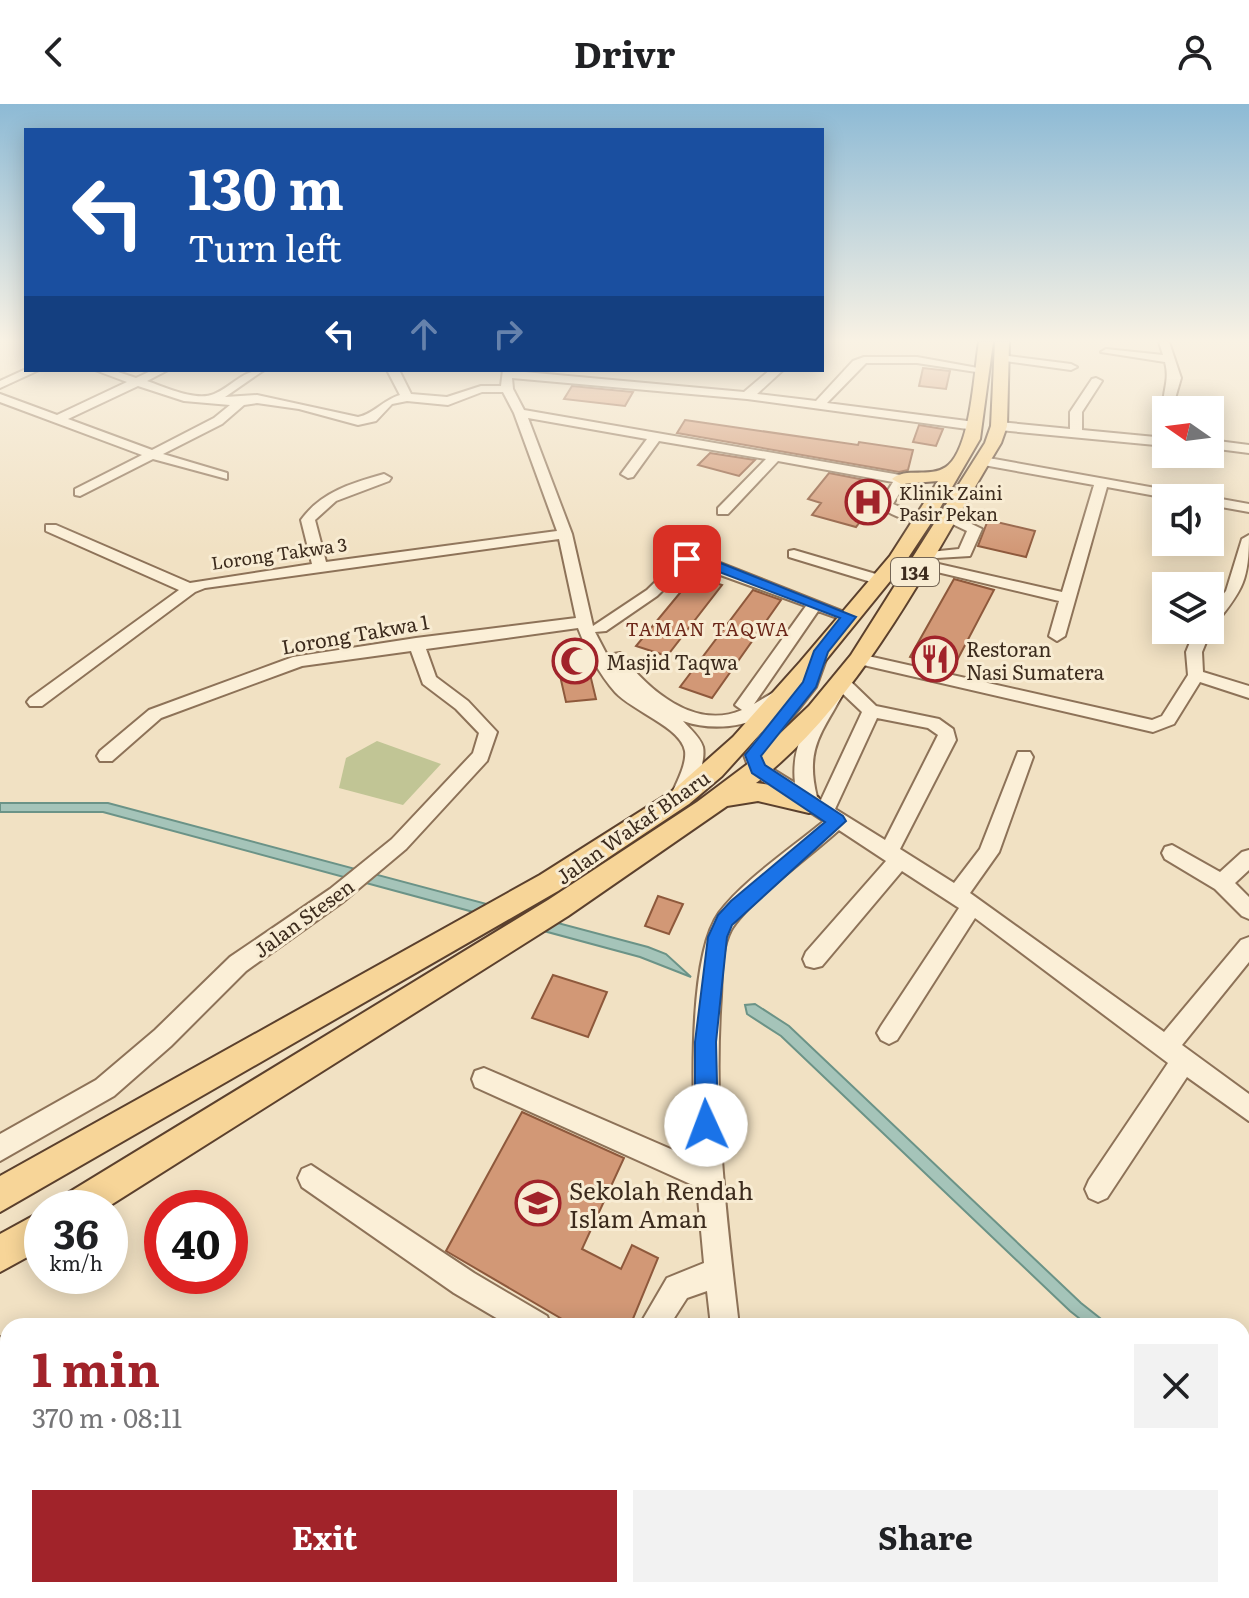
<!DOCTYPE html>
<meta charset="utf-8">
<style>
:root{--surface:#fff;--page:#f2f2f2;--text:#202124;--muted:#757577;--accent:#a1232a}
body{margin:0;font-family:Literata,serif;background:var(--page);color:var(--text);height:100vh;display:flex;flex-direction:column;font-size:30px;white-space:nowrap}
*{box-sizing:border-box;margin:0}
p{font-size:26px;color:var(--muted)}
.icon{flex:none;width:44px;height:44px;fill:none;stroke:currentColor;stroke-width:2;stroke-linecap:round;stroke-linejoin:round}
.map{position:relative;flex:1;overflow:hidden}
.panel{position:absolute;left:0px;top:1214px;width:1250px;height:280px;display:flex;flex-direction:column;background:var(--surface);border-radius:24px 24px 0 0;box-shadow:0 4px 20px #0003}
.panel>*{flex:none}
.top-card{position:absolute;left:24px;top:24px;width:800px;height:244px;border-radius:0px;box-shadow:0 4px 20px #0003;background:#1a4fa0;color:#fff;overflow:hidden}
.needle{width:52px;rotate:284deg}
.buttons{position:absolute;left:1152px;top:292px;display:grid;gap:16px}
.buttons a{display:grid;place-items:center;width:72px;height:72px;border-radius:0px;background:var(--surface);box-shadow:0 4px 20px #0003;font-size:40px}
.speed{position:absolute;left:24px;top:1086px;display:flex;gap:16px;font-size:40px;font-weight:700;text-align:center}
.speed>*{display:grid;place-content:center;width:104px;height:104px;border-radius:50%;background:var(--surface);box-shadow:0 4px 20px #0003;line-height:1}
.speed small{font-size:20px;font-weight:400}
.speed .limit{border:12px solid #d22;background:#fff;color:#111}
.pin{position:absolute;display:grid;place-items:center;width:68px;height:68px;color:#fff;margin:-34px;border-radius:16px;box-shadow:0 4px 12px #0006}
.me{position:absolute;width:88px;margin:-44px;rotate:358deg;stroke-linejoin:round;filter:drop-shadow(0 0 6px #0008)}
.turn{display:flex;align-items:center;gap:28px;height:168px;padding:0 32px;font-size:36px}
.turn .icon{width:104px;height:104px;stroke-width:2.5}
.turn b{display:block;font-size:56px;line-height:68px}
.lanes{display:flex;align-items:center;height:76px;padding:0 32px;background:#0003;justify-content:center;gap:40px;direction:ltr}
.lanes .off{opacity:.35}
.round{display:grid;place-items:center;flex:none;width:84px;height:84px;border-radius:0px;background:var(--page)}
.head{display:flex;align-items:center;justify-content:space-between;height:136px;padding:0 32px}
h1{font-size:48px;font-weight:700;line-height:60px;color:var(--accent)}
.button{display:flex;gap:16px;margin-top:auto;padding:16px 32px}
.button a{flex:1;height:92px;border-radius:0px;background:var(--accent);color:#fff;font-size:32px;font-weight:700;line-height:92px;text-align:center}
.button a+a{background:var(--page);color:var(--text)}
header{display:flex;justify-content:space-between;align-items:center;height:104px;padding:0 32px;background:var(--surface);font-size:36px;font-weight:700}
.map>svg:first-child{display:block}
</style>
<header><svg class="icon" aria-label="back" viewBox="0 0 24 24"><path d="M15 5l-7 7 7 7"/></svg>Drivr<svg class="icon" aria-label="person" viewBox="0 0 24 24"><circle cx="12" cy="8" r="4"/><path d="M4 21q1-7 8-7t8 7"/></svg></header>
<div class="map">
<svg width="1249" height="1494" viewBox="0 0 1249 1494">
<rect width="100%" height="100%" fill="#f1e1c3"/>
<path fill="#c1c595" d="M377,637L441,660L403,701L339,684L346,654Z"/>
<path fill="#a5c4b9" stroke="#6b9387" stroke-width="2" d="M0,699H108L648,843L666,850L691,873L640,853L103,708H0Z
M755,900L789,922L1081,1199L1110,1222H1089L1070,1207L781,932L747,910L745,901Z"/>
<path fill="#d29876" stroke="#8e593c" stroke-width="2" d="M923,264L950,267L946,285L919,282Z
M572,282L633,288L625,302L564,295Z
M685,316L858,341L859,338L913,346L908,366L899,368L677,329Z
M919,321L943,325L936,342L913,338Z
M710,349L755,356L739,372L698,361Z
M829,369L875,378L883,387L856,423L812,411L821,399L808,395Z
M988,416L1035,427L1026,453L978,442Z
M694,472L722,481L667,552L636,542Z
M954,475L994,486L952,566L910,553Z
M753,486L781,496L712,594L680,583Z
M573,552L593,563L589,566L596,595L566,598L558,563Z
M658,792L683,800L669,830L645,822Z
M553,871L607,888L588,933L532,914Z
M522,1008L624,1054L582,1145L621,1165L632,1141L658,1154L630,1222H574L446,1147Z"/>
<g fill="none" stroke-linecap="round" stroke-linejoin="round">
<g stroke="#8d7258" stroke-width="4">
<path id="minor" d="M1159,238H1169L1181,274L1174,298L1177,306L1166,307C1159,291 1171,280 1165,258L1101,248L1106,245L1163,251Z
M1001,251L1071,260L1077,263L1071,266L997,256V252Z
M864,253H917L989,266L983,269L917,259H866L827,299L975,318L981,322L975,326L747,295L512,274L513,285L524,306L906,372L908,375L893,400L931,416L924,420C908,416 891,413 879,401L893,378L778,357L728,410H718V404L766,355L659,337L633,373L628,374L621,370L647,335L528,314L572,430L593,522L647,486L682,452L708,454L857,513L849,518L818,507L754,600L774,588H786L789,592C765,622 717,629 683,617C690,625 700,633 703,643C706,657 694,697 680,701L670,694C675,681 687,661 685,647C681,623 632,607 615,588C600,571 586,546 578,524L426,545L436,573L468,597L497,628L487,657L406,745L344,797L246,867L171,942L114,992L0,1057V1030L96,976L155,926L230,853L330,785L392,735L473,649L479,629L456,605L423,580L411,547L302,562L161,614L112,657H100L97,652L100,647L149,606L293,553L416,534L576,514L559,435L205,484L195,488L42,602H30L27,598L30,594L179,486L46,427V421H56L190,479L312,460L301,416C321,388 352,379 384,370L391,374L389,377L336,397L315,416L326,458L557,427L514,309L503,288H482L448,301L407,297L392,300L376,317L358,321L299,305L257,299L244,301L222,320L163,350L227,369V375L153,355L80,392L75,391V385L142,351L0,298V290L57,311L127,278L95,266H112L136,274L153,266H168L147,277C165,283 196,298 214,290C233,282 242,266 264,266L225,293L257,291L358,313C374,310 383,296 400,291L387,266H399L411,290L447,293L481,282H501L503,266L744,288L770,266H783L757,290L816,297L853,257ZM138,282L184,297L230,301L214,314L152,346L68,315ZM690,460L806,502L735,601L742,606C694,627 647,585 620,549L607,551L595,528L606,527L657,492Z
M26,265L39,266L0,284V277Z
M1096,274L1102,277L1082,308V326L1166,334V342L999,326L993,322L999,318L1070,325V308L1092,275Z
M1210,336L1249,341V349L1210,344Z
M983,353L1189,390L1196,394H1167L1107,383L1065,532L1057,537L1049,532L1059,497L916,463L914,460L921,456L1062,488L1094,381L978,360V354Z
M1210,393L1249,400V408L1210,401V394H1206Z
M949,409L982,425L970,452L920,455V449L959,445L967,427L944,416V410Z
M1249,431C1249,475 1243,486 1216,519L1210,521V506L1226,487L1242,435Z
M794,446L886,473L889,476L881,481L789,453V447Z
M1210,525L1211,526L1202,548L1203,568L1249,582V594L1200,578L1174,620L1153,628L859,560L851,555L859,550L1152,616L1162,612L1188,571L1186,548L1195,526Z
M821,542L829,547L816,583L762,652L766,661L795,679C790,637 814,608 835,574H847L876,602L939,615L953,625L956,636L900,745L954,779L980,745L1018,648H1030L1033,653L999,748L970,789L1164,928L1241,836L1249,833V858L1182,941L1249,990V1017L1187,973L1107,1094L1098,1098L1089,1094L1085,1085L1089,1076L1168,959L975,814L897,936L889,940L881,936L877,929L881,922L959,804L902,767L822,862L814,864L806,862L803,855L806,848L886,757L839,726C813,750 747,798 731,826C721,845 722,871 721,892C713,1003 726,1112 739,1222H711L707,1187L687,1194L669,1222H639L667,1174L704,1159L697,1083L475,983L472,975L475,967L484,964L696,1056C693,1000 687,854 719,809C742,777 793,743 824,717L751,670L744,651L802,577L813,547ZM843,590L862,608L821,696L817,693C805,645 821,630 843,590ZM877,614L928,624L938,631L885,736L835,705Z
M1172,741L1220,768L1242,748L1249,746V766L1235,779L1249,793V815L1242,812L1215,785L1165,755L1162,749L1165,743Z
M311,1061L474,1169L547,1212L551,1222H510L454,1189L302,1083L298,1074L302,1065Z
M0,1233L8,1237V1279L0,1275Z
M12,1486H46V1494H12Z
M63,1486H97L95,1494H61Z
M230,1486H267L263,1494H227Z
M398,1486H438L441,1494H402Z
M596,1486H631L627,1494H593Z
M737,1486H771L772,1494H738Z"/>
</g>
<g stroke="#5b402d" stroke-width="4">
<path id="major" d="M979,238H993L980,335L933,416L904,460L816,568L722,672L689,700L558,787L0,1108V1072L540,771L671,688L733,633L800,558L890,452L938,377L901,380L892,375C905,363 930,374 946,363C971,346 974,268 979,238Z
M995,238H1009L1007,322L1001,339C932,453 863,596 756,679L778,682L818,693L821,700L818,707L809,709L758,697L727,702L568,812L106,1104H58L63,1092L548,796L697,698L749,659L809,602L851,551L985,339L991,322Z
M42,1107V1145L0,1168V1130Z"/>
</g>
<use href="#minor" fill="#fbefd7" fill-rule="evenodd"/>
<use href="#major" fill="#f7d598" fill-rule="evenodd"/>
</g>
<linearGradient id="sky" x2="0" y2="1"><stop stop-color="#8dbad5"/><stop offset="0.53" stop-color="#f9f2e4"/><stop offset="1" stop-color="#f9f2e4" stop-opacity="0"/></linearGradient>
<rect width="1249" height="447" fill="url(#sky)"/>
<path fill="#1a73e8" stroke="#114b97" stroke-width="2" d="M687,451L708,454L856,513L828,548L816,583L761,652L765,661L843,712L846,717L732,821L727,833L716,938L718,1021L714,1029L706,1032L698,1029L695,1021V938L708,833L718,811L731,797L825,718L752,669L745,651L803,578L814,547L840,514L701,461L683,457L681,455Z"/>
<defs>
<g id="hospital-ring" transform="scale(2.3)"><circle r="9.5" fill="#f8ecd3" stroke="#a1232a" stroke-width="1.5"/><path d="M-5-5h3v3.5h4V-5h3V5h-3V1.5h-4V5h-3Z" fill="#a1232a"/></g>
<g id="restaurant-ring" transform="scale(2.3)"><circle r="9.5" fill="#f8ecd3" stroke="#a1232a" stroke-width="1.5"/><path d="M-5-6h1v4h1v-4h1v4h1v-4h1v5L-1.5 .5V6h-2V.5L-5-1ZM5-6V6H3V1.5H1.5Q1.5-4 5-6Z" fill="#a1232a"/></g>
<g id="mosque-ring" transform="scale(2.3)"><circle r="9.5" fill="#f8ecd3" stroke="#a1232a" stroke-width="1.5"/><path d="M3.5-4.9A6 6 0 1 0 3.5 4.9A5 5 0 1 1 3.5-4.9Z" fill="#a1232a"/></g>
<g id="school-ring" transform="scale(2.3)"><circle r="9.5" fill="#f8ecd3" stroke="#a1232a" stroke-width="1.5"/><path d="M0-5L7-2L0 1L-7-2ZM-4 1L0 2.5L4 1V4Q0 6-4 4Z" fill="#a1232a"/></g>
</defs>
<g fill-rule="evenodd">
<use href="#hospital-ring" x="868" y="398"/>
<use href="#restaurant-ring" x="935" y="555"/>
<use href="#mosque-ring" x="575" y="557"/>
<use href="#school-ring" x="538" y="1099"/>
</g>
<g text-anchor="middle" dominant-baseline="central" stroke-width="6" stroke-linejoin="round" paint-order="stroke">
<g font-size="18" fill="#3c2b1d" stroke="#f8ecd3" text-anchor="start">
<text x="899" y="388">Klinik Zaini<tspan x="899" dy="21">Pasir Pekan</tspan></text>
</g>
<g font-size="18" fill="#3c2b1d" stroke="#f8ecd3">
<text transform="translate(279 449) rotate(-8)">Lorong Takwa 3</text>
</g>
<rect fill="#f8ecd3" stroke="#746554" stroke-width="2" x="891" y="454" width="48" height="28" rx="6"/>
<g font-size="18" font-weight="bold" fill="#3c2b1d">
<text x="915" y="468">134</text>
</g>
<g font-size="18" letter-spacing="2" fill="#6c2719" stroke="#f8ecd3">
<text x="708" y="524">TAMAN TAQWA</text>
</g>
<g font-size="20" fill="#3c2b1d" stroke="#f8ecd3">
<text transform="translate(355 529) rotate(-10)">Lorong Takwa 1</text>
<text transform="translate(632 722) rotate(-35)">Jalan Wakaf Bharu</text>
<text transform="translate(303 813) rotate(-36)">Jalan Stesen</text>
</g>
<g font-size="20" fill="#3c2b1d" stroke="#f8ecd3" text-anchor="start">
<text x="966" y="544">Restoran<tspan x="966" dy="23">Nasi Sumatera</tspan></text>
<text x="606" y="557">Masjid Taqwa</text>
</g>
<g font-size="24" fill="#3c2b1d" stroke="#f8ecd3" text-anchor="start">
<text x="569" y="1085">Sekolah Rendah<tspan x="569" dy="28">Islam Aman</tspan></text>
</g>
</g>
</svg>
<div class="buttons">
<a><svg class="needle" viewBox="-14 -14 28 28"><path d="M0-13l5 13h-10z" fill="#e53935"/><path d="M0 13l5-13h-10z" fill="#757577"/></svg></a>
<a><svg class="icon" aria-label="sound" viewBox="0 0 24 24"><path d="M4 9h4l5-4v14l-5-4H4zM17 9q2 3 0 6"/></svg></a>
<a><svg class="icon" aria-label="layers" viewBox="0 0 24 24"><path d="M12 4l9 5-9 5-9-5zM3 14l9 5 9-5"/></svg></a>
</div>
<div class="speed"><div>36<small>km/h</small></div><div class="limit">40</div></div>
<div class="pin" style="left:687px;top:455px;background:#d93025"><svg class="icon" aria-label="arrive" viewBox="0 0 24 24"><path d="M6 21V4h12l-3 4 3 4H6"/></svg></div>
<svg class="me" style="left:706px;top:1021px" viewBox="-20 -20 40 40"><circle r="19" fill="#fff"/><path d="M0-13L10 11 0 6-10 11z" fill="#1a73e8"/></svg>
<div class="top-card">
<div class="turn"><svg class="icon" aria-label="left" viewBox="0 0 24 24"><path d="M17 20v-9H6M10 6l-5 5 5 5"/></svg><div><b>130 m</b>Turn left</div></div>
<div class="lanes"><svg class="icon" aria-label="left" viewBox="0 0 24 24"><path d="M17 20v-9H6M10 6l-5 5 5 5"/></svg><svg class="icon off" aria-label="ahead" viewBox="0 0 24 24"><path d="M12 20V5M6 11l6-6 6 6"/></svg><svg class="icon off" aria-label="right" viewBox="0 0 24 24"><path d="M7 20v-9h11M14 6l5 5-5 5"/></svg></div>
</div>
<section class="panel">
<div class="head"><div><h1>1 min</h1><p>370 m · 08:11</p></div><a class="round"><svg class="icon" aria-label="close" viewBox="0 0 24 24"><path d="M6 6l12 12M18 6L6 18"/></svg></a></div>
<div class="button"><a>Exit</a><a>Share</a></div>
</section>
</div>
